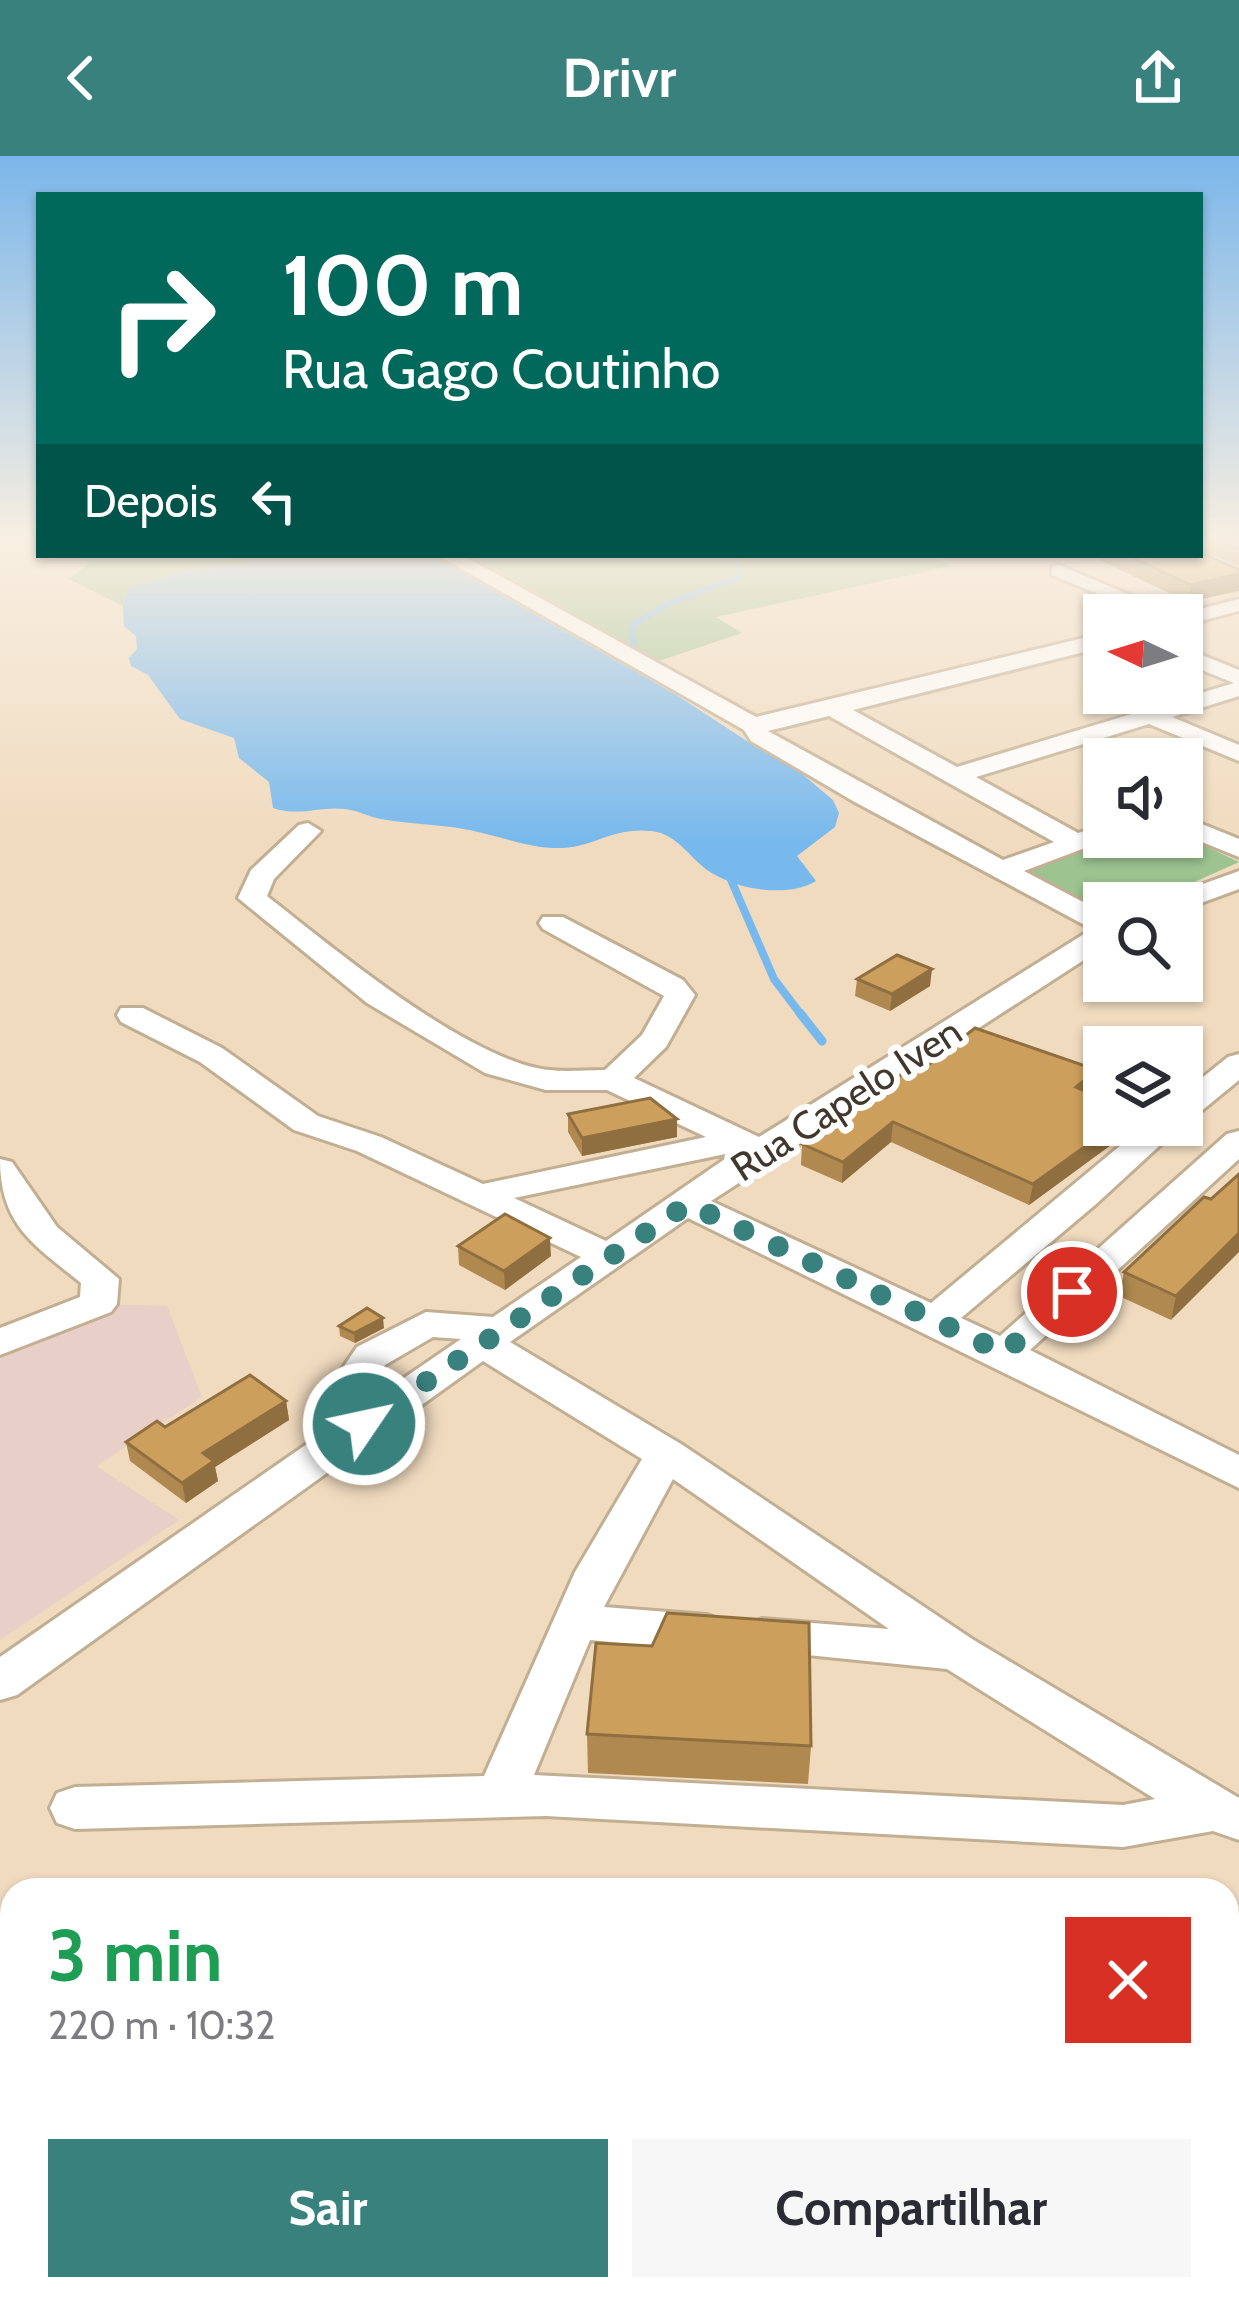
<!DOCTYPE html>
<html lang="pt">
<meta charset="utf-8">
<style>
:root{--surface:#fff;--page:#f7f7f7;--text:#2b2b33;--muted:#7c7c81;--accent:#39817d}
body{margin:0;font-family:Cabin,sans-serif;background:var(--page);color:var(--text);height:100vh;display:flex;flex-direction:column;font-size:45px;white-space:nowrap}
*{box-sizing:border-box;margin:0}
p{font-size:39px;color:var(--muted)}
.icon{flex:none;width:66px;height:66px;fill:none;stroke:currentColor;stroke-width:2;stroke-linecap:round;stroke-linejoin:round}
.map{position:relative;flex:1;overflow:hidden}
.details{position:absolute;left:0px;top:1722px;width:1239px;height:423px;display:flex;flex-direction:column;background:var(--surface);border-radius:36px 36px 0 0;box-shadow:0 3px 9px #0004}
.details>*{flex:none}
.banner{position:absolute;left:36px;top:36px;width:1167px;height:366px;border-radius:0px;box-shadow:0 3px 9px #0004;background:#00695c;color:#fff;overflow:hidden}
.needle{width:78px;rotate:274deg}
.controls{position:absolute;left:1083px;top:438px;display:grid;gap:24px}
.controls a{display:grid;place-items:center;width:120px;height:120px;border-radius:0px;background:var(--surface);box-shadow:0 3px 9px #0004;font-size:60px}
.pin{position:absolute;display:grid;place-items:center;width:102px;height:102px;color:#fff;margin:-51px;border:6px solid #fff;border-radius:50%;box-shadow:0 3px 12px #0007}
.me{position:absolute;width:132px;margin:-66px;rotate:56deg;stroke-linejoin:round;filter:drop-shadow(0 0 9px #0008)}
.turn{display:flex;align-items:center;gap:42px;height:252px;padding:0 48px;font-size:54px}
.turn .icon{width:156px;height:156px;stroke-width:2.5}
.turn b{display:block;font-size:84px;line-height:102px}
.then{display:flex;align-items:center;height:114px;padding:0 48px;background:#0003;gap:24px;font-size:45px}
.round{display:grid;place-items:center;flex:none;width:126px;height:126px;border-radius:0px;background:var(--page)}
.head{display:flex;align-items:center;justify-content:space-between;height:204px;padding:0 48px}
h1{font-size:72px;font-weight:700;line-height:90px;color:#1e9e55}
.primary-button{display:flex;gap:24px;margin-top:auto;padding:24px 48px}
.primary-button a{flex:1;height:138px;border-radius:0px;background:var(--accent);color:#fff;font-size:48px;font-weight:700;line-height:138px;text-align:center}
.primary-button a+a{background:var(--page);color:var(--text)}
header{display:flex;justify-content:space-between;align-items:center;height:156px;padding:0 48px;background:var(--accent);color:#fff;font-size:54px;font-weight:700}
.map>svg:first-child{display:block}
</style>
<header><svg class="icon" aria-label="back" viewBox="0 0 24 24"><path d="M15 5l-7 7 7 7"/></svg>Drivr<svg class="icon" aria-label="share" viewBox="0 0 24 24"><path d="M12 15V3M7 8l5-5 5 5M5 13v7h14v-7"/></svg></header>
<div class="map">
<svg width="1239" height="2143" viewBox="0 0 1239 2143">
<rect width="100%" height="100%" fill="#f0dbbf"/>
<path fill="#e8cfc7" d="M98,1148L167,1150L202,1241L96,1310L179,1364L0,1484V1186Z"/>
<path fill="#9cc390" d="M73,399L223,401L254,409L181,415L128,433L123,450L69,423L89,407Z
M469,399H931L951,410L716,461L742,477L659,505Z
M1182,679L1239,706L1148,747H1104V760L1015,714L1120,681Z"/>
<path fill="#78b9ed" d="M174,399H431L678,540L756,591L782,601L833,644L839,657L835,671L797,700L816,725C788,742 738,734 710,716C690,703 677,677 651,675C613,671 596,690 563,692C533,693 509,683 482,677C449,668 414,669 381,663C369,661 357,654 345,653C319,650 299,661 273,652L269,626L239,602L234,582L180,563L148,519L131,510L129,502L137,493L136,480L124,470L123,450L128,433L181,415L251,409L223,401Z"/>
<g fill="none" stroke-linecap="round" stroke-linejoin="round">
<path stroke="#78b9ed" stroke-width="6" d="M636,525L632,469L672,446L740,421L737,399"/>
<path stroke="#78b9ed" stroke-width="8" d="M728,717L774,823L802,860"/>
<path stroke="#78b9ed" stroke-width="9" d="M800,857L822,885"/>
<g stroke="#c2af93" stroke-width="6">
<path id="minor" d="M437,399H462L756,561L1104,477V491L853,554L957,611L1234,527L1182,506V491L1239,514V540L1172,561L1239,589V605L1149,568L976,621L1078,677L1104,669V681H1114L1024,715L1104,757V791L711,1045L931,1147L1145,969H1182L1095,1049L961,1162L1000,1180L1227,978L1239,975V1003L1030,1194L1239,1299V1332L688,1062L510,1186L681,1288L972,1483L1239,1642V1684L1213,1675L1123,1691L546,1660L75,1673L57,1667L50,1652L57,1637L75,1631L484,1620L575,1416L642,1303L483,1205L17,1539L0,1544V1501L343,1263L340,1216L357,1191L426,1156L493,1161L581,1101L357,995L294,974L200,906L121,866L117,859L121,852H143L222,892L318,960L381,981L483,1028L706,981L607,934H546L485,917L367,847L238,742L251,714L299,669L308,667L321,675L274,723L267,740C332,791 468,905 549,914C567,916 586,914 605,914L642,879L664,840L543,773L539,767L543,761H563L683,824L695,839L666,891L634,922L759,981L1092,773L853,645L751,585L744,574ZM829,560L1054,686L1003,704L768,575ZM735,996L606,1085L514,1042ZM433,1181L461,1183L382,1237L380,1217L385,1209ZM673,1323L889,1473L762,1463L746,1469L739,1481L746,1493L947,1513L1155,1643L1123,1649L534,1619L590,1484L707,1495L723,1489L730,1477L723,1465L707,1459L604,1451Z
M1059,409L1177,459L1239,443V455L1182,470V459H1149L1052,419V411Z
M1182,660L1239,683V701L1182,678Z
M1239,715V733L1182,754V747H1163L1167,741Z
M1239,898V924L1194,961L1182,964V938L1228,901Z
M0,1003L12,1006L57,1071L119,1123L117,1148L111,1156L0,1199V1172L80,1141L81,1127C33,1088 0,1069 0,1003Z"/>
</g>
<g stroke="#c2af93" stroke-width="6">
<path id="highway" d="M0,1927L12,1928V2006L0,2005Z
M1227,1985H1239V2067H1227Z
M829,2133H917L915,2143H827Z"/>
</g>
<use href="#minor" fill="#fff" fill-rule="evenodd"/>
<use href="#highway" fill="#fff" fill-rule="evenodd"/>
</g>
<path fill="#af894f" d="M1200,384H1239V410L1200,394Z
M1089,399H1200L1188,446Z
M857,823L930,830L890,855L855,840Z
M922,914L1094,934L1090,937L1104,969H1132L1130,975L1029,1049L891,986L842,1027L801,1009L802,988Z
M568,958L677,981L582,1000L568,976Z
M1204,1041L1171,1164L1119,1140L1124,1116Z
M458,1090L551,1100L505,1134L459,1109Z
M339,1170L384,1172L355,1187L340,1180Z
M286,1245L289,1264L215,1311L218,1325L186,1347L130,1305L126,1286L165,1271Z
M652,1490L811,1590L808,1628L588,1617L587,1578Z"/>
<path fill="#8f6f40" d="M1239,418V435L1188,446L1191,429Z
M932,813L930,830L890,855L892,838Z
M1097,914L1094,934L1073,951L1076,931Z
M677,963V981L582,1000V982Z
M893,966L891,986L842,1027L843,1006Z
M1115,969H1132L1130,975L1029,1049L1033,1028Z
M1239,1077V1096L1171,1164L1176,1140Z
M550,1082L551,1100L505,1134L504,1115Z
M383,1162L384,1172L355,1187L354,1177Z
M286,1245L289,1264L215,1311L218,1325L186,1347L182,1327L203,1297Z"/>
<path fill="#cc9f5c" stroke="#8f6f40" stroke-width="3" d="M1218,384H1239V392Z
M1200,396L1239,414V418L1191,429L1127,399H1200Z
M897,799L932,813L892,838L857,823Z
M975,872L1097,914L1076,931L1104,943V969H1115L1033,1028L893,966L843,1006L802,988L844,955L851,958L912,910L922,914Z
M650,942L677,963L582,982L568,958Z
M1239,1018V1077L1176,1140L1124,1116L1204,1041L1211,1043Z
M505,1058L550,1082L504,1115L458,1090Z
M367,1152L383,1162L354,1177L339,1170Z
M250,1219L286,1245L203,1297L214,1305L182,1327L126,1286L157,1265L165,1271Z
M667,1457L809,1467L811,1590L587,1578L596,1487L652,1490Z"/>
<linearGradient id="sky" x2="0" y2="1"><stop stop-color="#7bb6ea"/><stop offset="0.56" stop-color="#f8efe2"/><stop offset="1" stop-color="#f8efe2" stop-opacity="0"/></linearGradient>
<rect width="1239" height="684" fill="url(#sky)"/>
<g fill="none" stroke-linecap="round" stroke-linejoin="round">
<path stroke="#39817d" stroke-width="21" stroke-dasharray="0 37.8" d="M364,1268L688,1048L1004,1197L1072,1136"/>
</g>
<g text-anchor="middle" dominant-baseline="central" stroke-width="12" stroke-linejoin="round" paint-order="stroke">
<g font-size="39" fill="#40382d" stroke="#fff">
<text transform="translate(846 943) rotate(-33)">Rua Capelo Iven</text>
</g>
</g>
</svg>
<div class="controls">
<a><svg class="needle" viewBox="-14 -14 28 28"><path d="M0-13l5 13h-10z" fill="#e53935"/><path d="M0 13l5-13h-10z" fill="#7c7c81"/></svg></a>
<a><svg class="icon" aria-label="sound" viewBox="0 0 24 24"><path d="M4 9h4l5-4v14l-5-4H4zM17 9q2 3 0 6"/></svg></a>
<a><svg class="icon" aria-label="search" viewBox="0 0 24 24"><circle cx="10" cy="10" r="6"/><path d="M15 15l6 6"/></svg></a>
<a><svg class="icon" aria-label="layers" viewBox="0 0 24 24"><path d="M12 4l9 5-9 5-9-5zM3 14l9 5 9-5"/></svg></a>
</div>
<div class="pin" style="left:1072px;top:1136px;background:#d93025"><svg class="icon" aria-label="arrive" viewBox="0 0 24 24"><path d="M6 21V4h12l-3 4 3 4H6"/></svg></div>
<svg class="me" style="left:364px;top:1268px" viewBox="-20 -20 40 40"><circle r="17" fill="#39817d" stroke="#fff" stroke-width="3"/><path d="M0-11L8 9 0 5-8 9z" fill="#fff"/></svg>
<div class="banner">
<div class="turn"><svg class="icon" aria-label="right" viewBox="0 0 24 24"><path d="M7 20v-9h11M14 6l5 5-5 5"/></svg><div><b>100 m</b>Rua Gago Coutinho</div></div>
<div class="then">Depois<svg class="icon" aria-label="left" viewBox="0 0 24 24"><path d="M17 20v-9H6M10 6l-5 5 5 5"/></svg></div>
</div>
<section class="details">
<div class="head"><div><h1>3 min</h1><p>220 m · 10:32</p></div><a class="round" style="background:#d93025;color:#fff"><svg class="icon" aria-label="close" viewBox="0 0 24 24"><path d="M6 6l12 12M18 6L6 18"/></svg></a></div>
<div class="primary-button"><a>Sair</a><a>Compartilhar</a></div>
</section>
</div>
